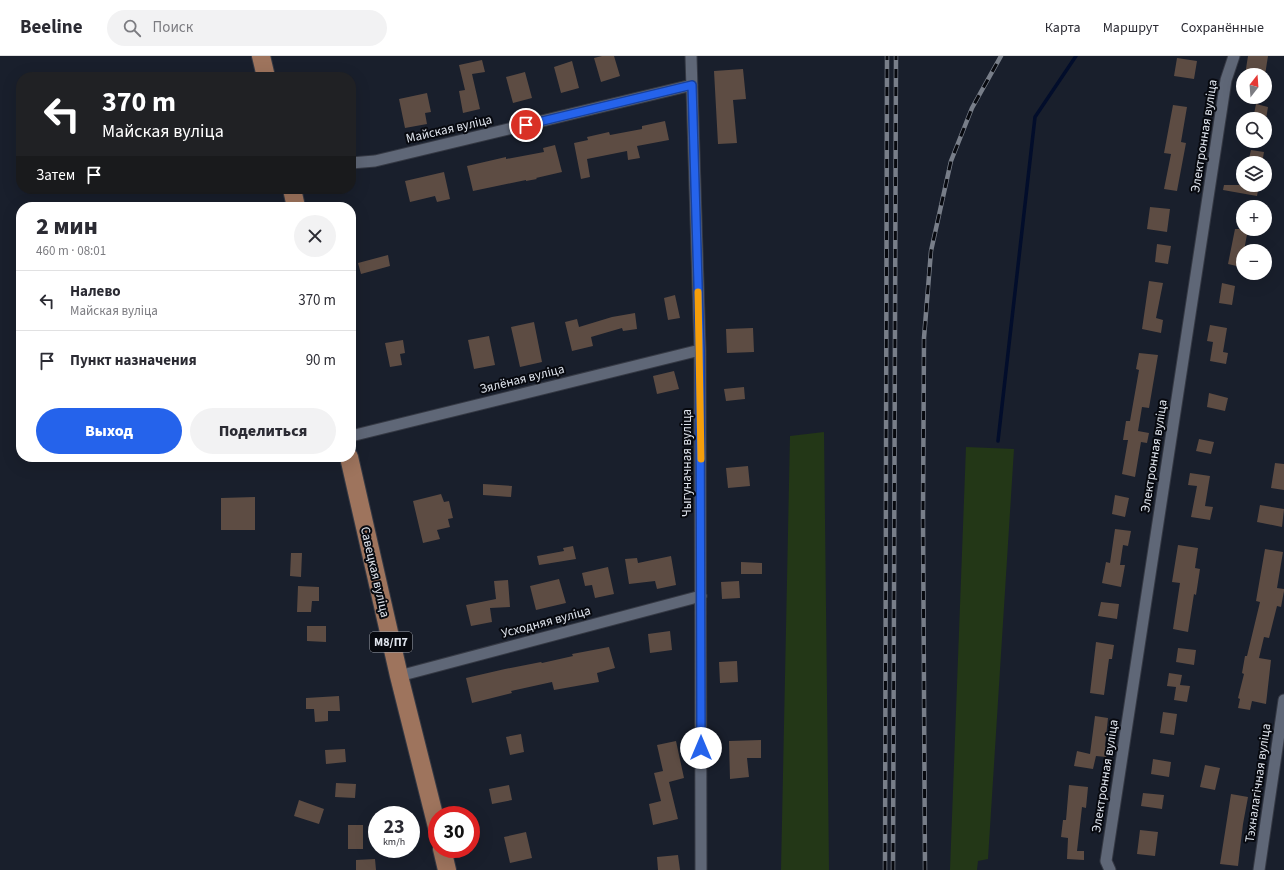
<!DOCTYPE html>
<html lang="ru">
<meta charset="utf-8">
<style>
:root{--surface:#fff;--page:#f2f2f3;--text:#2b2b33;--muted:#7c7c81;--line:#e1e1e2;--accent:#2563eb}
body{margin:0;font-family:"Source Sans 3",sans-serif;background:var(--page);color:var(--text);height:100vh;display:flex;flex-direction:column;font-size:15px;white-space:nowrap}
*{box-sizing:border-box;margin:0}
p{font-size:13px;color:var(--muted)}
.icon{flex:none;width:22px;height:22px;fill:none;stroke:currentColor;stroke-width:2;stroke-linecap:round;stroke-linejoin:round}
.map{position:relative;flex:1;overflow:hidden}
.details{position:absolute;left:16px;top:146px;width:340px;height:260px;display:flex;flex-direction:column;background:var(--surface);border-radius:16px;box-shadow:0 4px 16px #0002}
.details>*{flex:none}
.top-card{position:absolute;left:16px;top:16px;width:340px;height:122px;border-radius:16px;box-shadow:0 4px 16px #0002;background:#202124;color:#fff;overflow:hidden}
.needle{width:26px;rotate:17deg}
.fabs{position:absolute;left:1236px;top:12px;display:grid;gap:8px}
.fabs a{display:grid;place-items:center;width:36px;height:36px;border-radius:50%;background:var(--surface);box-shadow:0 4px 16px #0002;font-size:20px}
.speed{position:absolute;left:368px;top:750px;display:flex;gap:8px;font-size:20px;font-weight:700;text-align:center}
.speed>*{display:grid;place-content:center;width:52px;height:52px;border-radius:50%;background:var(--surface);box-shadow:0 4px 16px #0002;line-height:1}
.speed small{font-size:10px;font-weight:400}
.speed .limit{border:6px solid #d22;background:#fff;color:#111}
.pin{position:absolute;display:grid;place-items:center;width:34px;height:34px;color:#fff;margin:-17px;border:2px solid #fff;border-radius:50%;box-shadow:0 1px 4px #0007}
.me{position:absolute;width:44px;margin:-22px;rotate:0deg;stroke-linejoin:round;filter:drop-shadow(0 0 3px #0008)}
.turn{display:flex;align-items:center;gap:14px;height:84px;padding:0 20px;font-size:18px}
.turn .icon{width:52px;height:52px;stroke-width:2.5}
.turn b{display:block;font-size:28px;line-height:34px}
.then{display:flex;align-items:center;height:38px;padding:0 20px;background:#0003;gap:8px;font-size:15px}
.round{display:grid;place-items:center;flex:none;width:42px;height:42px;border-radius:21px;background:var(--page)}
.head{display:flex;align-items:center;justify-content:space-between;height:68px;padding:0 20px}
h1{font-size:24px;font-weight:800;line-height:30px}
.cta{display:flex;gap:8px;margin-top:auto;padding:8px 20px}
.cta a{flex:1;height:46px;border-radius:24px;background:var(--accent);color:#fff;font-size:16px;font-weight:800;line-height:46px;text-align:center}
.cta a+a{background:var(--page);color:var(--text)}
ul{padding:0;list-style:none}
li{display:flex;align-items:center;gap:12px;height:60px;padding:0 20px;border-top:1px solid var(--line)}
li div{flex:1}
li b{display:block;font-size:15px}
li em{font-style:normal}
header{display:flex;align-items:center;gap:24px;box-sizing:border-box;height:56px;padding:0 20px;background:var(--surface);border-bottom:1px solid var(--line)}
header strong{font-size:19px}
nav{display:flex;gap:22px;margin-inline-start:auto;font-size:14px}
.search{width:280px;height:36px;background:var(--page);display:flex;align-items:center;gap:10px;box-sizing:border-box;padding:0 14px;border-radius:22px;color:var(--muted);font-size:15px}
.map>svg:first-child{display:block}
</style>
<header>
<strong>Beeline</strong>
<div class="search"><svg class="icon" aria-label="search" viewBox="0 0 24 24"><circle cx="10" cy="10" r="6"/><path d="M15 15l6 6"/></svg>Поиск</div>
<nav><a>Карта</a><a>Маршрут</a><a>Сохранённые</a></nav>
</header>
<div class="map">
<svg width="1284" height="814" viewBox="0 0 1284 814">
<rect width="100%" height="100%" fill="#191f2c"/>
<path fill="#233717" d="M824,376L829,814H781L790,380Z
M966,391L1014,393L988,803L978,805L977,814H950Z"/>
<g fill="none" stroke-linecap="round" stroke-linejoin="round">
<path stroke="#020d2b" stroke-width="3.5" d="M998,385L1035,61L1076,0"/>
</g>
<path fill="#5d4c43" d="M602,0H614L620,20L601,26L594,2Z
M1248,0H1268L1265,19H1245Z
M1177,2L1197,5L1194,23L1174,20Z
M482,4L485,16L472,18L480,53L463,57L459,35L465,34L459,9Z
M572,5L579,32L561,37L554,11Z
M743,13L746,43L733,44L737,87L718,88L714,15Z
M525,16L532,42L513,47L506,21Z
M427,37L431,56L425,57L427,68L405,72L399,43Z
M1256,48L1268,51L1266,63H1253Z
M1173,49L1187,51L1181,86L1186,87L1177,135L1164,133L1171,98L1164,97Z
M665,65L669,84L637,90L640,102L628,104L627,95L587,103L590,121L581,123L574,87L588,84L587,81L609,76L610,79L642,73V70Z
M555,89L562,116L536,122L537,123L526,125V124L473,135L467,110L506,101V103L544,96L543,92Z
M1251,94L1264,96L1262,107H1248Z
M444,116L450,143L437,146L435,140L410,146L405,125Z
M1224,129H1259L1257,140L1223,134Z
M1150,151L1170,153L1167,176L1147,173Z
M1235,173H1248L1241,211L1228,208Z
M1157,188L1171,190L1168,208L1155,206Z
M388,199L390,210L361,218L358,207Z
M1149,225L1163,227L1156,262L1163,264L1161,277L1142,273Z
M1222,227L1235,230L1232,249L1219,247Z
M675,239L680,262L668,264L664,242Z
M635,257L637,273L623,275L622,272L591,281L593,290L572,295L565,266L577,263L579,271L612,261Z
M534,266L542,306L520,311L511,271Z
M1210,269L1227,272L1223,296L1228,297L1226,308L1210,305L1213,286L1207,285Z
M753,272L754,296L727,297L726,273Z
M489,280L495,309L474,313L468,284Z
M403,284L405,297L400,298L402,309L390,311L385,287Z
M1139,297L1158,299L1149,352L1142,351L1138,375L1149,377L1147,387L1141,386L1135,421L1122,418L1128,384H1123L1126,365H1130L1139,314L1136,313Z
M674,315L679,333L657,338L653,320Z
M744,331L745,343L726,345L724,333Z
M1209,337L1228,342L1225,355L1207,351Z
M1199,383L1214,386L1211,398L1196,395Z
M1275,407L1284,408V434L1271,432Z
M748,410L750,430L728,432L726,412Z
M1190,417L1210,420L1205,450L1213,451L1210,464L1191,461L1197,430L1188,429Z
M483,428L512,430L511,441L483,439Z
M441,438L444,446L449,445L453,462L448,463L450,471L437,474L440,483L423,487L413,445Z
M1115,439L1129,442L1125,461L1112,458Z
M255,441V474H221V442Z
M1260,449L1284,453L1282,471L1257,466Z
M1115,473L1131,475L1128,490L1123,489L1120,509H1125L1121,531L1102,527L1106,506L1110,507Z
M1178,489L1198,492L1195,512L1200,513L1196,539L1194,538L1188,576L1173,573L1180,527L1172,526Z
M573,490L576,503L539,509L537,500L564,495L563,492Z
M1265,493L1283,496L1277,532L1284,533V535L1281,551L1277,550L1269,582L1264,581L1259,602L1271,604L1266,648L1252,645L1250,654L1238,652L1240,643L1238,642L1244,618L1242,617L1245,600H1247L1260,546L1256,545Z
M291,497H302L301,521L290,520Z
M671,500L676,529L657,533L655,525L629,528L625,503L637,502L638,507Z
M741,506L762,507V518H741Z
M608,511L614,538L595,542L592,529L585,530L582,517Z
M559,523L566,547L536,554L530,530Z
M508,524L510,551L490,552L492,566L471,570L466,549L496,543L494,525Z
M739,525L740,542L722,543L721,526Z
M298,530L319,531V545H312L311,556H297Z
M1101,546L1119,548L1117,563L1098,560Z
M307,570H326V586L307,585Z
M670,575L672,594L650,597L648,578Z
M1096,586L1114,589L1112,603H1109L1104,639L1090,637Z
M609,591L615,612L597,617L599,626L554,634L552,626L511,635L512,637L472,647L466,622L505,613L541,606L542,607L573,600L572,598Z
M1178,592L1196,594L1194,609L1176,606Z
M737,605L738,626L720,627L719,606Z
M1169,617L1182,619L1180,629L1190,630L1187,646L1174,644L1176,631L1167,630Z
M339,640L340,655H328V665L315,666L314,653H306V642Z
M1163,656L1177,658L1174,679L1160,677Z
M1095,660L1108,662L1105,690H1108L1106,701L1096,700L1093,713L1074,710L1077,695L1090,698Z
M521,678L524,696L510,699L506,681Z
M761,684V702H747L749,721L730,723L729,685Z
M676,685L684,722L669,726L678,763L653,769L649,748L661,745L654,717L663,715L657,689Z
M345,693L346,706L326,708L325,694Z
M1153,703L1171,706L1169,721L1151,718Z
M1205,709L1220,712L1215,734L1200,731Z
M336,727L356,728L355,742L335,741Z
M509,729L512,744L492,748L489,733Z
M1069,729L1088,731L1086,752L1082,751L1077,795H1084V804L1067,803L1068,782L1061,781L1063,764H1066Z
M1143,737L1164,739L1162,753L1141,750Z
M1231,738L1248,741L1243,768L1238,810L1220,808Z
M299,744L324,753L319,768L294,760Z
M348,769H363V793H348Z
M1140,774L1158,776L1155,800L1137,798Z
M526,776L532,802L510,807L504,781Z
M678,799L680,814H658L657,801Z
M375,803L376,814H356V804Z"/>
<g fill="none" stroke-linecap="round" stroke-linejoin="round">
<g stroke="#353944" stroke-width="13">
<path id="street" d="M691,0L700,294L701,814
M351,107L375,105L692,29
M351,380L700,294
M399,620L701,540
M1110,814L1106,805L1226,24L1234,0
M1259,814L1284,644"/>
</g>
<g stroke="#353944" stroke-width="20">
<path id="primary" d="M261,0L266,21
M292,133L296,151
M349,401L399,620L437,771
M442,793L447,814"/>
</g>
<use href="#street" stroke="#5f6777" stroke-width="11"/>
<use href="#primary" stroke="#9e745d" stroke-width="18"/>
<g stroke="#787e89" stroke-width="4.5">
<path id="rail" d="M885,814L887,0
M893,814L896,0
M925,814L923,459L924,282L931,195L951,105L972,52L1001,0"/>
</g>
<use href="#rail" stroke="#07090f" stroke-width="3" stroke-dasharray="9" stroke-linecap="butt"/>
</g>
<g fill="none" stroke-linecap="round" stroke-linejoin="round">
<g stroke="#184099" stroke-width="10">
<path id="route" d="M526,69L692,29L700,294L701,692"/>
</g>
<use href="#route" stroke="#2563eb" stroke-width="7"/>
<path stroke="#f59e0b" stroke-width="7" d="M698,236L701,403"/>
</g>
<g text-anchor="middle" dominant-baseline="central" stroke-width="4" stroke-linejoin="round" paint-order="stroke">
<rect fill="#07090f" stroke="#9fa3ab" stroke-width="1" x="370" y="576" width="42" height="20" rx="3"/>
<g font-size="12" font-weight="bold" fill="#e0e5ee">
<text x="391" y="586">М8/П7</text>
</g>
<g font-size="13" fill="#e0e5ee" stroke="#07090f">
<text transform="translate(449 73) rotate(-13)">Майская вуліца</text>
<text transform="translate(1204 80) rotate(-81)">Электронная вуліца</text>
<text transform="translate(522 323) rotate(-14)">Зялёная вуліца</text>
<text transform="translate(1154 400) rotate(-81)">Электронная вуліца</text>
<text transform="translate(687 407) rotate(-90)">Чыгуначная вуліца</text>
<text transform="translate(375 516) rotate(77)">Савецкая вуліца</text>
<text transform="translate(546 566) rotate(-15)">Усходняя вуліца</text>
<text transform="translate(1105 720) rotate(-81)">Электронная вуліца</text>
<text transform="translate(1258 727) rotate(-82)">Тэхналагічная вуліца</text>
</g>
</g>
</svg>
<div class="fabs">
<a><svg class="needle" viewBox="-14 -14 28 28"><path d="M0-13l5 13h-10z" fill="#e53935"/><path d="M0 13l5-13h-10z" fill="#7c7c81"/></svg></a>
<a><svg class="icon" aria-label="search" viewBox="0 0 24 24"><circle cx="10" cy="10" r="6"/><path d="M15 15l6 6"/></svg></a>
<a><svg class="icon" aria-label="layers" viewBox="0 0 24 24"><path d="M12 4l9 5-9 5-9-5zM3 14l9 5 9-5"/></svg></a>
<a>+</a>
<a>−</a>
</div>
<div class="speed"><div>23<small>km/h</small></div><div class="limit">30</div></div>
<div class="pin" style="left:526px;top:69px;background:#d93025"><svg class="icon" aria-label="arrive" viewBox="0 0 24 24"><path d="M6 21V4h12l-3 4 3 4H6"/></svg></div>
<svg class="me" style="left:701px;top:692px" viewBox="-20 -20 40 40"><circle r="19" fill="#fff"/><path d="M0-13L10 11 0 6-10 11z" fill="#2563eb"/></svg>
<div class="top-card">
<div class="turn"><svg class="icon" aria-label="left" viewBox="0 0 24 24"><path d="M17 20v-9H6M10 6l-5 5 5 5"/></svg><div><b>370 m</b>Майская вуліца</div></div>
<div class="then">Затем<svg class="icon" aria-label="arrive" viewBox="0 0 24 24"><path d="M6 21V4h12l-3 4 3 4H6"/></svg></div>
</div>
<section class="details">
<div class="head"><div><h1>2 мин</h1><p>460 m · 08:01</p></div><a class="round"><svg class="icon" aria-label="close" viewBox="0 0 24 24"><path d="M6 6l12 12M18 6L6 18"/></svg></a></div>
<ul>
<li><svg class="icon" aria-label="left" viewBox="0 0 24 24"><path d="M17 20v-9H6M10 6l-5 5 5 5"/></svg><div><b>Налево</b><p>Майская вуліца</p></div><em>370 m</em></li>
<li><svg class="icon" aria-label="arrive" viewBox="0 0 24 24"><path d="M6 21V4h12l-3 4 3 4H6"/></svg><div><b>Пункт назначения</b></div><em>90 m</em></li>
</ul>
<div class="cta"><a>Выход</a><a>Поделиться</a></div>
</section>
</div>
